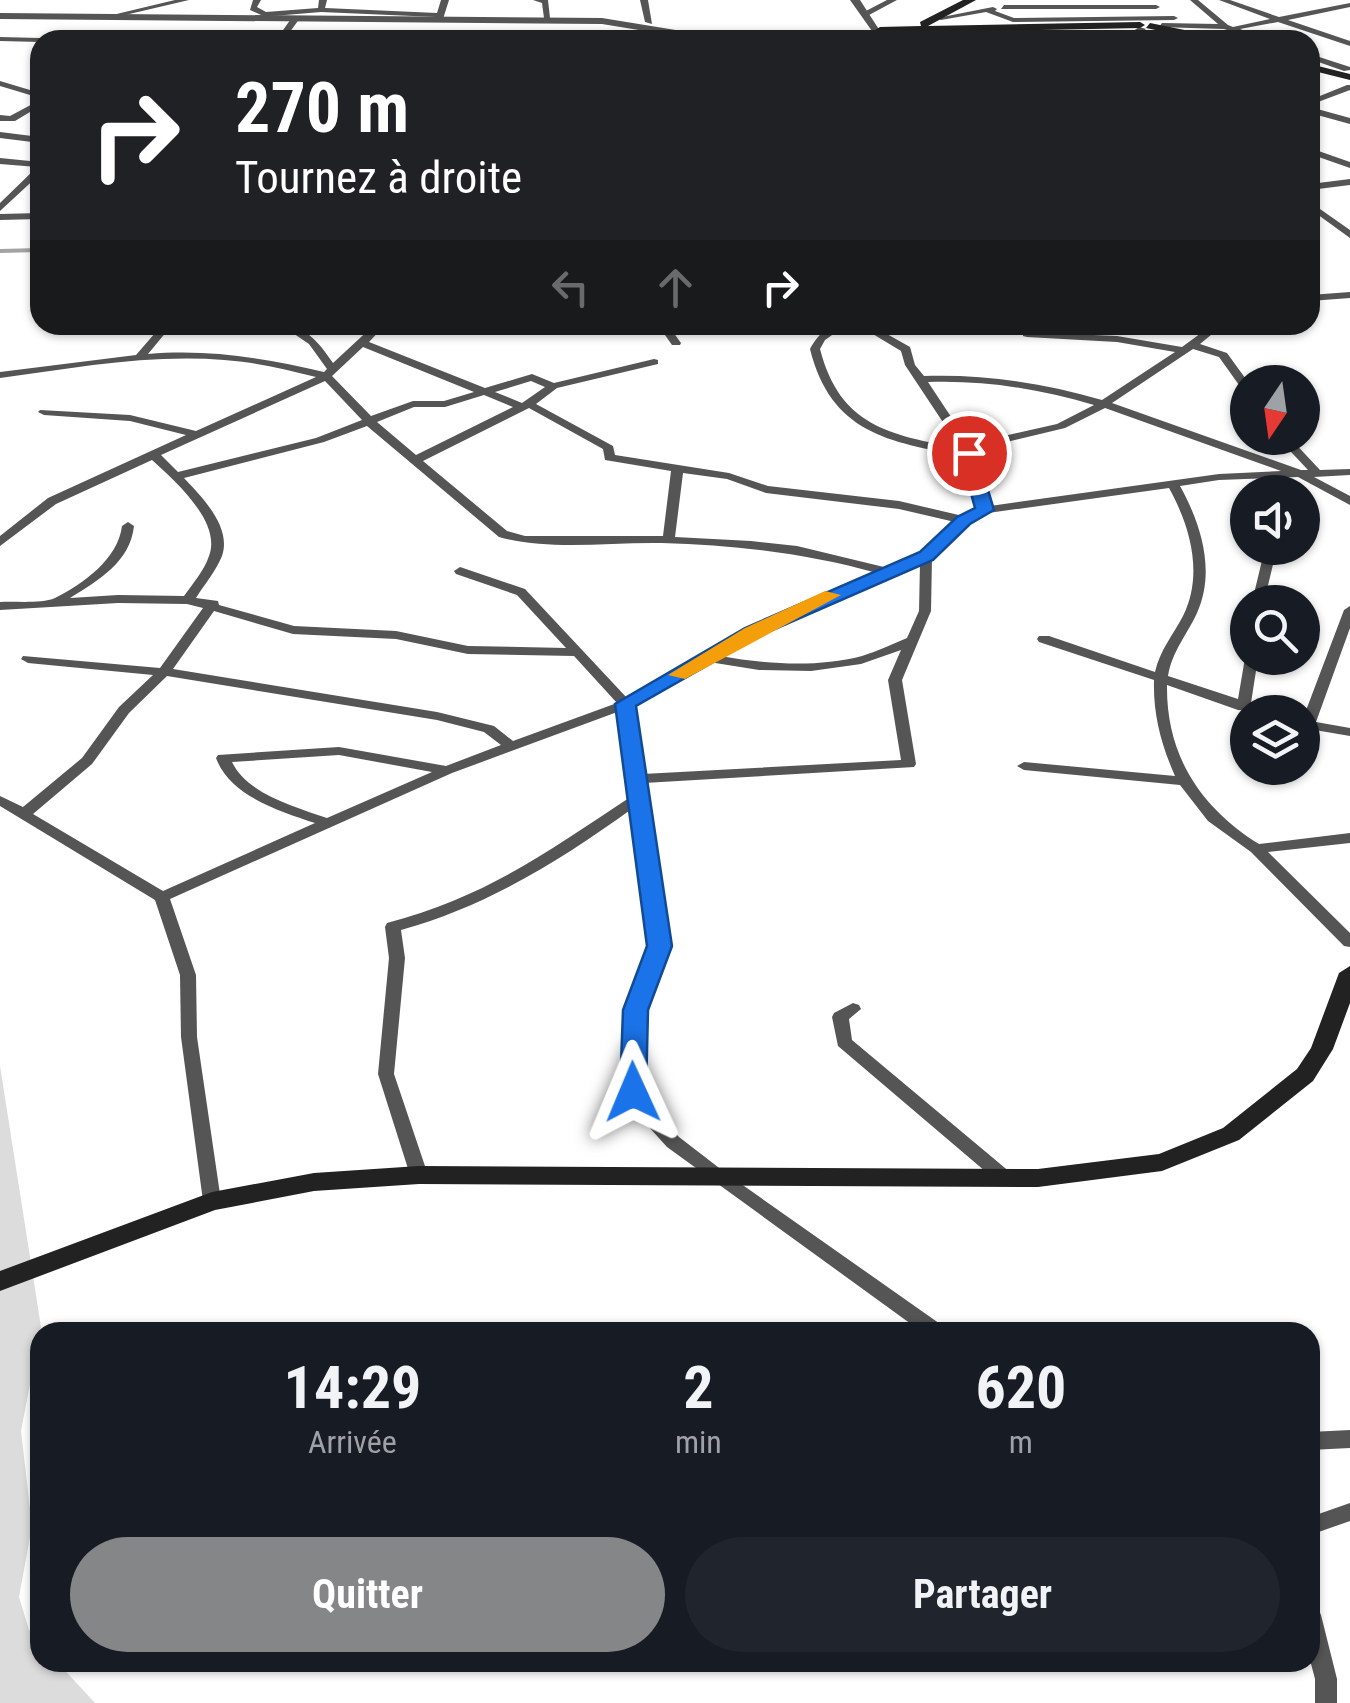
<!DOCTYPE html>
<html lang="fr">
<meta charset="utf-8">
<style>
:root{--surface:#171b24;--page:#20242c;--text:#f1f3f6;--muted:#9ea1a6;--accent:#858687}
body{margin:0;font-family:"Roboto Condensed",sans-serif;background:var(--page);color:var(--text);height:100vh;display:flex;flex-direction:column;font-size:38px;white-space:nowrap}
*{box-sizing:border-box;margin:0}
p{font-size:32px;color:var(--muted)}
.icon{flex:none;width:55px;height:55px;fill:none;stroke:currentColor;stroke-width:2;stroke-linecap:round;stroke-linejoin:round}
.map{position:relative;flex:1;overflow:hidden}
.side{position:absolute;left:30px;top:1322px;width:1290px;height:350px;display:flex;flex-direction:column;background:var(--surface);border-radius:30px;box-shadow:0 2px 8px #0004}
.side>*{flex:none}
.top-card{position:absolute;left:30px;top:30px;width:1290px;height:305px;border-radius:30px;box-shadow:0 2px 8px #0004;background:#202124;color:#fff;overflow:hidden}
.needle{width:65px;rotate:193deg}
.controls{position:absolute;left:1230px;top:365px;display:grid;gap:20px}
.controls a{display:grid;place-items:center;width:90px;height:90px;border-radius:50%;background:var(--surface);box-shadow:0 2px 8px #0004;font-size:50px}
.pin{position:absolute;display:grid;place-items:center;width:85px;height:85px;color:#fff;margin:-42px;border:5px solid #fff;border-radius:50%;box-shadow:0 2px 10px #0007}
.me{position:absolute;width:110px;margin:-55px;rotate:359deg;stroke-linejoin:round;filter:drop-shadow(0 0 8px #0008)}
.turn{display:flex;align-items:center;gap:35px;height:210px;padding:0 40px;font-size:45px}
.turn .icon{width:130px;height:130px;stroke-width:2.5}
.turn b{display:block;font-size:70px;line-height:85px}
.lanes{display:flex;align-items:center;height:95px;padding:0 40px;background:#0003;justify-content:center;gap:50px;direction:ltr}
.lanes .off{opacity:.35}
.eta{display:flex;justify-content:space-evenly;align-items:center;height:170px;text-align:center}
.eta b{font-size:60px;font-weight:700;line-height:70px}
.action{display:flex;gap:20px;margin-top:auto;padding:20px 40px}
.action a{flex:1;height:115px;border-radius:60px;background:var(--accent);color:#fff;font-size:40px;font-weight:700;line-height:115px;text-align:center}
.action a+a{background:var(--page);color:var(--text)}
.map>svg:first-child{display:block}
</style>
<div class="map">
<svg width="1350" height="1703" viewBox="0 0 1350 1703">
<rect width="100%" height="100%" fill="#fff"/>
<path fill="#dcdcdc" d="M0,1066L41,1327L21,1431L32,1526L19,1597L29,1630L40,1642V1662L58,1663L95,1703H0Z"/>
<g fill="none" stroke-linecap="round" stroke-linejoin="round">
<path stroke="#a3a3a3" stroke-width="4" d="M0,251L40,250"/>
<path fill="#555" fill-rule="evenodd" d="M175,0H189L108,19L104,17Z
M253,0H261L257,7L266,12L318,8L319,0H327L325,8L437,13L441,0H449L443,19L439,21L436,17L321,12L273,16L270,19L250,10Z
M533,0H548L550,18H544L542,3Z
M640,0H648L652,24L645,22Z
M887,0H897L869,15L862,13Z
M1190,0H1198L1228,25L1233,27L1270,19L1219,0H1230L1279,17L1350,3V7L1288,20L1350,41V46L1278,22L1240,29L1270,40H1258L1224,29L1159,27L1162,23L1218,24Z
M1004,5H1156L1160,7L1156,9H1001Z
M993,7L997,9L995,11L1014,18L1174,16L1178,18L1174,20L1013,22L986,12L941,20L937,18Z
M293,16L300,18L284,40H276Z
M1139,27L1146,29L1130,40H1121Z
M889,32H892L896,40H888L885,34Z
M112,36L154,38L158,40H51L55,38Z
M0,37L40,38L44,40H40V42L0,41Z
M1310,54L1350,67V70L1344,71L1310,59Z
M0,81L40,93V98L0,86Z
M1347,85H1350V90L1310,105V100Z
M40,100V106L15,121H0V115L10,116Z
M1310,107L1350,118V124L1310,113Z
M0,132L40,137V143L0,138Z
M1310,148L1350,162V168L1310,154Z
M0,158L40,162V174L0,211V203L37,167L0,164Z
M1350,179V185L1310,190V184Z
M1310,202L1350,230V238L1310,209Z
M40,213V219L0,220V214Z
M1350,292V298L1310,301V295Z
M162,325H172L148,354C209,349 265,358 324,372L327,369L309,344L281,325C306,325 320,344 333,363L374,325H385L369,342L485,388L532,374L554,383L654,359L658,360V364L557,388L536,404L613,446L615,455L729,473L768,486L899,501L963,516L979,508L964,456C888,442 831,433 810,349C818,334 828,325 846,325L825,340L820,349C840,426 889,435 960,448L905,365L901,351L858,325H871L910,347L915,365L924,376C985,374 1044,383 1102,400L1175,352L1117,342L1027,337L1023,336V332L1117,336L1182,347L1212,325H1223L1200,344L1227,353L1248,382V393L1244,392L1219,357L1193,349L1112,403L1301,470H1308L1278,438H1290L1320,470L1350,469V475L1314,477L1350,496V505L1298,477L1219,480L1180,486C1201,524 1216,571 1197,613C1187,635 1172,651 1168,676L1238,699L1245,658L1248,655V658H1258L1251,703L1270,712L1238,710L1167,685C1166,753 1198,804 1254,841L1259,844L1350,833V843L1268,852L1350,933V947L1344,946L1251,852L1208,821L1180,785L1024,770L1017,766L1024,762L1175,776C1161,744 1153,714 1154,680L1039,642L1037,639L1039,636H1049L1155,672C1160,650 1173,635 1183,616C1204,574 1190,526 1169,488L988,513L968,523L932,557L931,611L902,680L916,764L914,767L644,783L668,946L644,1010L640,1074L646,1103L679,1137L727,1174L943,1326L945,1332H922L667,1147L629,1105L624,1074L628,1010L652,946L633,808C561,860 488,906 401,930L405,958L394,1074L428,1175L425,1180L419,1182L413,1180L410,1175L378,1074L389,958L385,927L387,923C488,896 547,852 632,796L620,711L452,773L170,899L196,975L197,1037L221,1201L218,1206L212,1208L206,1206L203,1201L181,1037L180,975L155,900L0,806V796L23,807L82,758L119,707L153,675L28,663L21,659L23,656L160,668L203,608L187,604L118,603L0,610V602C16,601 41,604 55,598C83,584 118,559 122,526L128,522L134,526C130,562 99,580 70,598L118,595L184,596C193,583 204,571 209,556C222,522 175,481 152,460L56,504L0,546V536L48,498L186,435L130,421L44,415L38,412L40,410L130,415L196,431L316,377C285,369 255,362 224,360C149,354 74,368 0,378V372L136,355ZM363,347L474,392L444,401H413L371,416L332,376ZM325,381L362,420L316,438L178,472L161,455ZM531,381L545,387L522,403L495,392ZM928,382C985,380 1040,389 1094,405L1057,424L969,444ZM484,395L513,407L416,455L377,422L414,407H445ZM529,408L603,449L605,460L671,471L663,536H525L507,531L423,461ZM1105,408L1281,471L1219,474L990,506L973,450L1065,428ZM367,426L499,537C550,551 608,542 662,543C735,545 806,553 877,573L747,629L627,698L525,589L460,567L454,571L456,574L517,595L566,648L468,646L396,631L294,626L219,605L218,601L196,598C204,585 216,571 222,556C232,527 202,497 184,478L324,442ZM683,473L727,479L766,493L899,509L955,522L922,553L888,568L797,546L751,541L675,537ZM920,563L919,611L907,638C892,644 878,651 862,656C816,668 766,664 720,656L757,635ZM214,611L293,634L396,639L468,654L574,656L617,703L513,741L494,726L437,712L173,669ZM901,650L888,680L901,760L643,774L633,706L709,662L759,670L811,671L861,664ZM167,676L437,720L484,732L501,745L446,766L339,747L218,755L216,758C230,796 279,811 315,823L163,891L33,814L92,764L129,713ZM339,755L432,772L327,818C296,807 247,794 232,762Z
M658,325H668L681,343L680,345H672Z
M1265,548H1277L1264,602H1252Z
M1350,606V628L1316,722L1350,728V736L1303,728L1302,721L1344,610Z
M853,1003L859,1005L861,1009L849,1019L852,1040L1011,1173L1014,1178L1011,1183L1005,1185L999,1183L838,1046L832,1017L834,1013Z
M1350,1430V1448L1310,1450V1432Z
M1350,1503V1521L1310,1535V1517Z
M1310,1605L1318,1608L1321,1615L1337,1679V1703H1315V1679L1310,1660Z"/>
<path fill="#555" fill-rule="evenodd" d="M850,0H860L880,31H872Z
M0,13L602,18L694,33L874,32L879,35L874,38L694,39L602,24L0,19Z"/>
<path fill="#222" fill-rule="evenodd" d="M963,0H976L928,26L1140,22L1145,25L1140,28L880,33L875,30L880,27L921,26L920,22Z
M1150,23L1219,37L1224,40H1204L1146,28Z
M1310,64L1350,74V80L1310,70Z
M1350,966V1003L1333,1049L1313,1081L1239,1140L1162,1171L1038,1187L419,1184L314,1191L215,1210L0,1291V1271L212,1192L314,1173L419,1166L1038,1169L1159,1154L1223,1128L1297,1069L1311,1048L1339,973Z"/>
</g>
<path fill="#1a73e8" stroke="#114b97" stroke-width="2.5" d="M969,448L977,453L994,510L970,524L933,560L759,636L636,706L672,946L648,1010L646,1092L633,1102L624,1099L620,1092L623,1010L647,946L615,704L745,628L920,552L957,517L975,508L960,453Z"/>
<path fill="#f59e0b" d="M825,591L841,595L685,679L668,675L745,628Z"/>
</svg>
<div class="controls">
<a><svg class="needle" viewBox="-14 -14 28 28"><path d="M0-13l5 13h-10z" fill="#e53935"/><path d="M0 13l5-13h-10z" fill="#9ea1a6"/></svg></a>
<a><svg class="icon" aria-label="sound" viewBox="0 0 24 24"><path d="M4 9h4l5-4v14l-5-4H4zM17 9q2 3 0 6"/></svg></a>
<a><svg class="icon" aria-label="search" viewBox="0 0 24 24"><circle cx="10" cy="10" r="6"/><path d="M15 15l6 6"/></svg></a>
<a><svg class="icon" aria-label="layers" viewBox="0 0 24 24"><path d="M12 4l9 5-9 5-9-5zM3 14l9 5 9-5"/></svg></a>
</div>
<div class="pin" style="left:969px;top:453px;background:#d93025"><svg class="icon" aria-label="arrive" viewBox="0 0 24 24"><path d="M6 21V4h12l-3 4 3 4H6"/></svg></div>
<svg class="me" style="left:633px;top:1092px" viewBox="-20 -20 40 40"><path d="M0-17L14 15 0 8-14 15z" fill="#1a73e8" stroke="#fff" stroke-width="4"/></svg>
<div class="top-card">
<div class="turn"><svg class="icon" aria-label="right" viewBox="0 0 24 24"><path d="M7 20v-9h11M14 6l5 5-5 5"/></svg><div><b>270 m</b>Tournez à droite</div></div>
<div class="lanes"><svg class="icon off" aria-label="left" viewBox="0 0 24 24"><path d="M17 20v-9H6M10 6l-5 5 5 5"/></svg><svg class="icon off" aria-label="ahead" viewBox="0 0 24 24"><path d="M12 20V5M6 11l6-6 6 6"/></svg><svg class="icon" aria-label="right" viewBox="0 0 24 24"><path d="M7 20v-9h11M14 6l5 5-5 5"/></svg></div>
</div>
<section class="side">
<div class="eta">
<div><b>14:29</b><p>Arrivée</p></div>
<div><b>2</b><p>min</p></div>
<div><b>620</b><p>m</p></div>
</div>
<div class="action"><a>Quitter</a><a>Partager</a></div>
</section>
</div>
